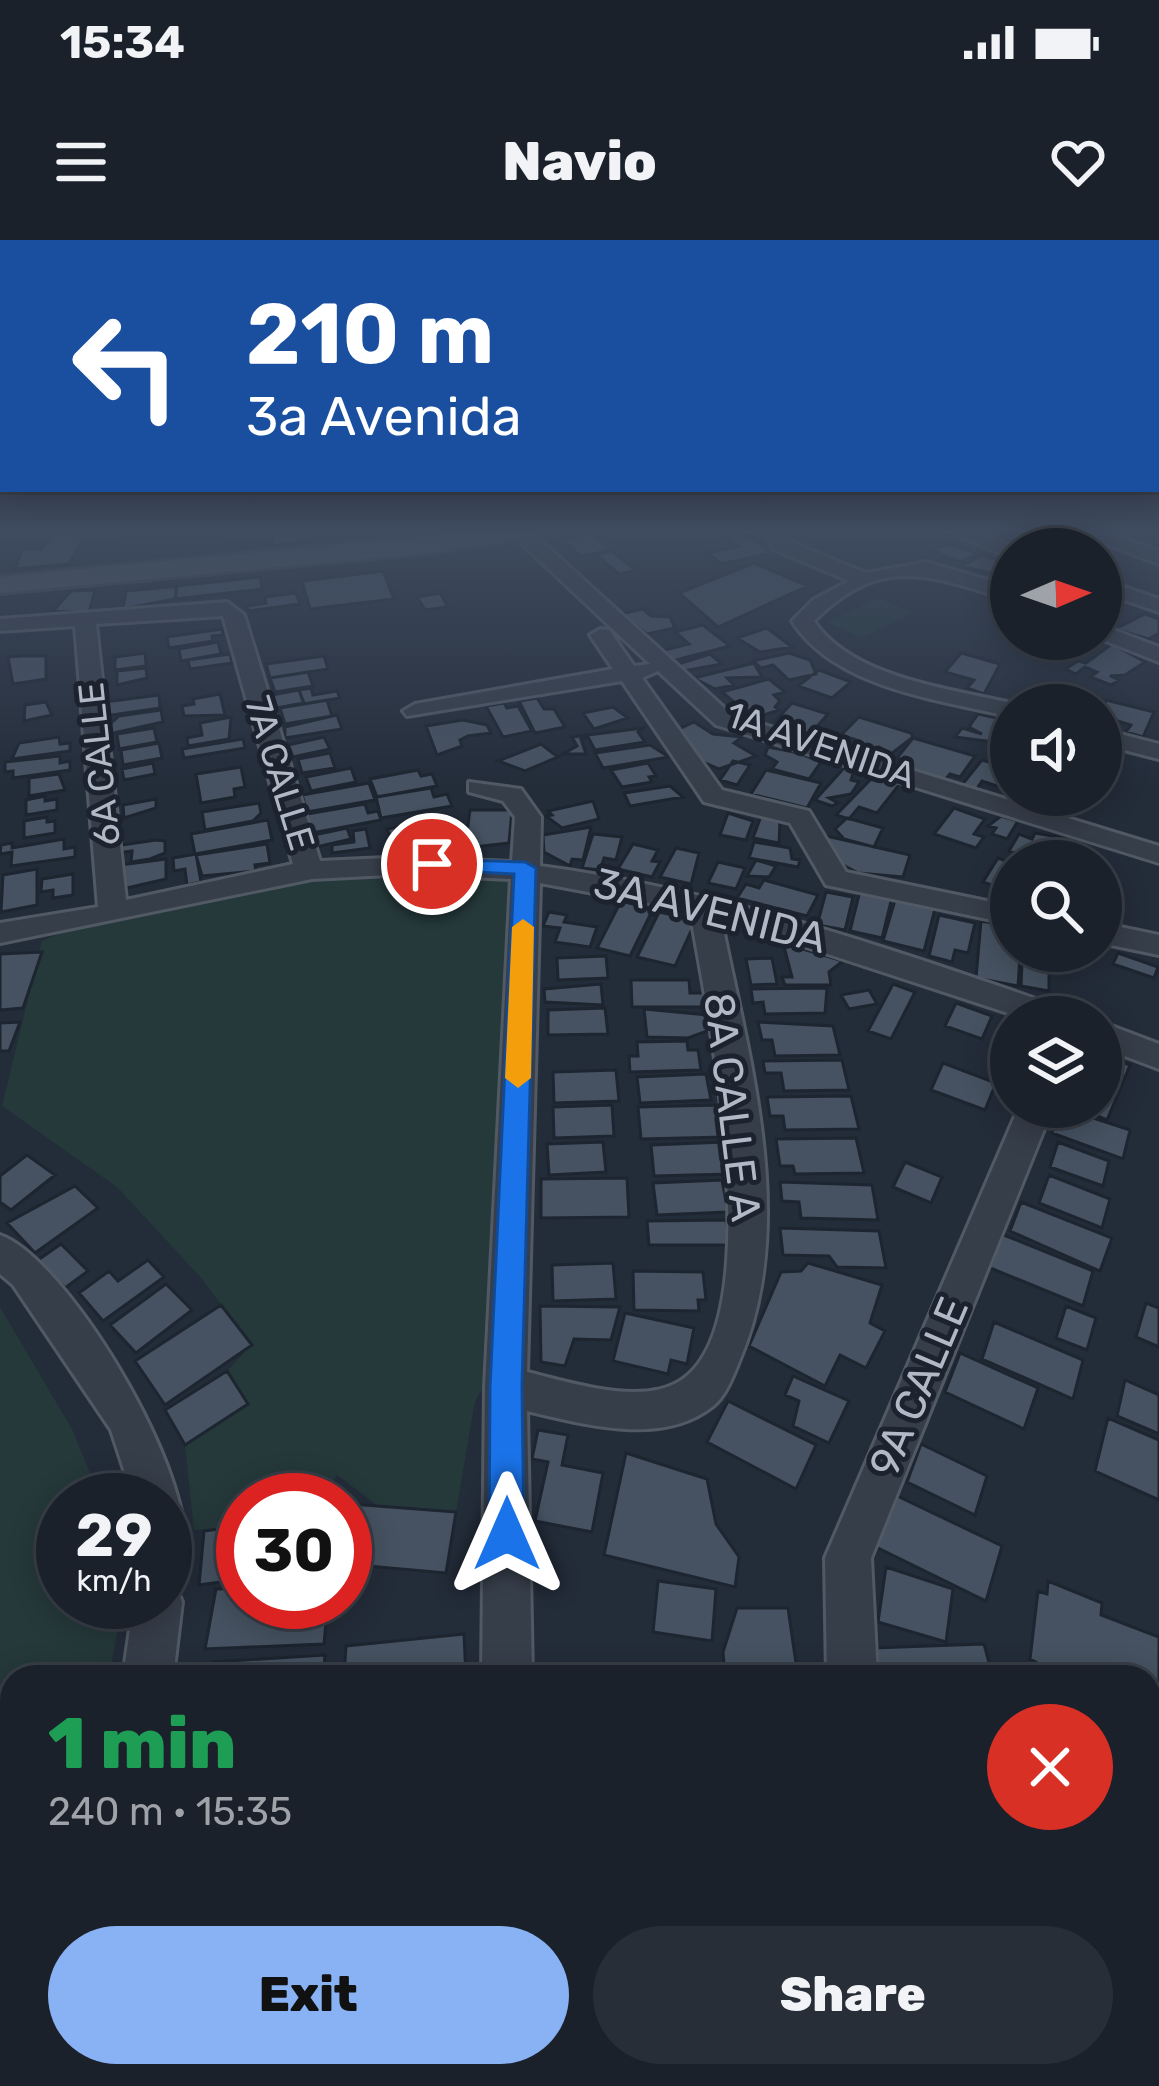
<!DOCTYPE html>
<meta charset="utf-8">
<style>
:root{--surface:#1a212b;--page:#272e37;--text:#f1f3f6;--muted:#9fa3a9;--line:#383e47;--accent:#88b2f4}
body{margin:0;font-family:Rubik,sans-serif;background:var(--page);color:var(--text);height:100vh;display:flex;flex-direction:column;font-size:45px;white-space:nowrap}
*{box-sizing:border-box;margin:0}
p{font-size:39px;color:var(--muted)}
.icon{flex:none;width:66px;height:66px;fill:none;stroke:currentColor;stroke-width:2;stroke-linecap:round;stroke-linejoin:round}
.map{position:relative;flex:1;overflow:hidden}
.panel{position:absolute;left:0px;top:1425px;width:1161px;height:423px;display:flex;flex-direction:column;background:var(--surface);border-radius:36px 36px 0 0;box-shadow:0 6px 30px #0003,0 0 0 3px var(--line)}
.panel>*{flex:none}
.banner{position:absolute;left:0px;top:0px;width:1161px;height:252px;box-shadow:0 6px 30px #0003,0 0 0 3px var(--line);background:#1a4fa0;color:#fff;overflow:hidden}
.needle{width:78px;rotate:88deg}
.tools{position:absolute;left:990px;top:288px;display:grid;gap:24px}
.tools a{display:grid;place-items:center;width:132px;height:132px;border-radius:50%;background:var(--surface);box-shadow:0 6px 30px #0003,0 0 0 3px var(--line);font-size:60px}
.speed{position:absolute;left:36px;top:1233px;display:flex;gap:24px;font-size:60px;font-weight:700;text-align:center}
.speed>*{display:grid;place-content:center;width:156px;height:156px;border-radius:50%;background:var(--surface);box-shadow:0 6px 30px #0003,0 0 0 3px var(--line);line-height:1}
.speed small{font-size:30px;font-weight:400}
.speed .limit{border:18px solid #d22;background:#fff;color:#111}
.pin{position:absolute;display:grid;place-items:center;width:102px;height:102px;color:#fff;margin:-51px;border:6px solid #fff;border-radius:50%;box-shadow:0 3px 12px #0007}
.me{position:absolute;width:132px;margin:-66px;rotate:0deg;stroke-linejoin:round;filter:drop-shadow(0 0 9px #0008)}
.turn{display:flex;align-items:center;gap:42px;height:252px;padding:0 48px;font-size:54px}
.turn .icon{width:156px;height:156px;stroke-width:2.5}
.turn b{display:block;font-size:84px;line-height:102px}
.round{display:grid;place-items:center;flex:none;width:126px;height:126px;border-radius:63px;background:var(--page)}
.headline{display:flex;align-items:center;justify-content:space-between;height:204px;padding:0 48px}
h1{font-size:72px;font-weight:800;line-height:90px;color:#1e9e55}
.action{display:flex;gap:24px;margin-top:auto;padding:24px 48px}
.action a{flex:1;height:138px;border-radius:72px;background:var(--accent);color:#111;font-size:48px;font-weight:800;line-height:138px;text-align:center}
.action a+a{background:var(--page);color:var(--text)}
.status{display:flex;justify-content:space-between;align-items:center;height:84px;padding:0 60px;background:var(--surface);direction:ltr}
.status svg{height:33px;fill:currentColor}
header{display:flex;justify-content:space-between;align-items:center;height:156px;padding:0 48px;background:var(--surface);font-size:54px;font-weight:800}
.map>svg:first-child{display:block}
</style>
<div class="status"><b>15:34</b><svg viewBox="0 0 49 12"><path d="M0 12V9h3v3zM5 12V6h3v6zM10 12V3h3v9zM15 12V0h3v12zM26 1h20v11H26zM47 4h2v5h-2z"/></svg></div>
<header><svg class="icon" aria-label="menu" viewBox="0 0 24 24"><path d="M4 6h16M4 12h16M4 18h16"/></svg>Navio<svg class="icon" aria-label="heart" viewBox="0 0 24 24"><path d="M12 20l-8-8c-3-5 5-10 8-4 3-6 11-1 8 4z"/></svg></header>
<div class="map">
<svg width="1159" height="1846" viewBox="0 0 1159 1846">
<rect width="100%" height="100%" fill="#232c39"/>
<path fill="#25383a" d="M879,358L913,373L861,398L827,382Z
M309,630L516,633L498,1125L475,1161L456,1272L378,1266L337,1235L319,1260H243V1286L194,1290L185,1205L248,1164L227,1131L251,1105L202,1039L117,947L2,866L42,701L113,671Z
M0,1067L72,1189L101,1260H63V1362H123L109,1437H12V1836H35L34,1846H0Z"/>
<path fill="#465261" stroke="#1d2530" stroke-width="3" d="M31,290H88L69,324L15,329L22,309H42L53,291Z
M130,290H221L218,297L125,298Z
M304,290L300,302L271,306L275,290Z
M717,290H752L757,293L748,296L772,313L721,324L708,313L739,306Z
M1043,290L1064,293L1037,306L1024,299Z
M592,293L611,310L581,316L562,299Z
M951,304L975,313V315L960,322L930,310Z
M612,311L636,330L619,334L596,315Z
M983,315L1008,325L991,333L961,326Z
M754,323L808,346L718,387L679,353Z
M383,331L394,359L310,369L302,341Z
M260,337L262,349L176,359V346Z
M168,347H177L175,359L123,369L126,351Z
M95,350L89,373L53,371L71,351Z
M296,353L300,364L248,371L247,366L266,363L265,357Z
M440,353L448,367L425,370L417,357Z
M643,369L651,376L670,377L675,388L647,394L620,374Z
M1145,374L1159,379V393L1149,399L1115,389Z
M703,385L730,406L668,422L656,412L689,404L675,392Z
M767,388L792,407L760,412L737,398Z
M222,389L223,395L212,396L213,401L169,408L167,397Z
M218,402L221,414L181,421L179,409Z
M1112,404L1145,422L1125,435L1110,436L1119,440L1111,445L1090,437L1097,432L1085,427L1076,434L1065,429L1078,421L1086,423Z
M145,413L146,426L115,430V417Z
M789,413L810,420L816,434L789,440L773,425L761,428L753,421Z
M961,413L1000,424L984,454L967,448L974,440L945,432Z
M230,414L232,423L190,429L188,420Z
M710,414L722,424L678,432L672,426Z
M20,416H46V439L13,444L8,417Z
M324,416L328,429L270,438L266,424Z
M754,423L762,437L727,438L734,445L715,449L694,438Z
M146,428L147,438L117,445V431Z
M819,430L851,442L832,458L798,446Z
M308,432L313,446L275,452L270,438Z
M769,439L785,452L774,455L780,461L775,467L779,470L764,475L742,469L722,452Z
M311,448L313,455L337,451L340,458L304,464L299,450Z
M299,450L304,463L276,468L272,455Z
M220,454L225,475L184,476L182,466L194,464L193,459Z
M159,455L160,468L105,476V462Z
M537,458L544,469H554L565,487L535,493L519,461Z
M327,460L332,476L285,484L280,468Z
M1106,460L1154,472L1143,497L1126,492L1131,485L1101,476Z
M46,462L52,475L24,481L25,465Z
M504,463L507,468L518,466L532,491L503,497L486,466Z
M792,463L828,474L804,501L767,490Z
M613,467L628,478L594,489L583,473Z
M161,470L163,482L109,494L108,486L119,476Z
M978,474L1011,481V488L1005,486L994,502L955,497L962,488L982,494L969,487Z
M337,475L342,489L285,498V487Z
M231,477L229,499L188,506L187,498L202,495L200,483Z
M859,477L911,493L913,497L891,514L879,507L866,514L851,509L859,501L841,495Z
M463,480L487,485L491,493L468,496L460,500L462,506L437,515L426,486Z
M694,482L713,494L742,497L734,503L756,516L719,529L703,522L677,490Z
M154,488L157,502L119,509L117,494Z
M643,488L638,492L645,502L595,510L588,497L581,499L586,514H563L577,506L572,497Z
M59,497L60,504L70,503V511L12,519L19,503Z
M324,497L330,509L293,517L288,505Z
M913,498L975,516L960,537L950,534L943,542L905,531L911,523L897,518Z
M243,499L245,508L184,518L182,509Z
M159,503L162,518L123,525L121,510Z
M541,504L558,517L525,531L498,521Z
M650,505L669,517L603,528L595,513Z
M768,507L799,513L821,522L809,539L772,529L777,522L765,515Z
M330,513L335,528L302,533L298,519Z
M60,516V523L70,521V530L13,538V531L5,532V522Z
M982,520L1008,528L997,546L982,541L976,550L961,546Z
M733,521L750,525L737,545L720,540Z
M153,523L155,534L124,540L122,529Z
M648,523L656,536L649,537L652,542L622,547L611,530Z
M241,527L245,547L234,549L235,557L201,563L196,534Z
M351,528L356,542L311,551L306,537Z
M844,528L854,531L851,540L859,542L851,554L829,558L838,563L832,566L815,560Z
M418,530L421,536L432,534L437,546L377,557L370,539Z
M766,530L821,543L807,568L751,554Z
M1011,531V555H1038L1031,567L1002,559L1009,549L1000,546Z
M59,534L65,550L29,556V538Z
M875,535L902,541L877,573L859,567L849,579L836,575Z
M369,543L375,560L307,572L302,555Z
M670,546L683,557L630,566L624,553Z
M431,548L434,557L447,554L452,566L381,578L376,557Z
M1038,555H1072L1062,572L1053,574L1031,567Z
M45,556V561L57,559V570L26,575V560Z
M156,559V568L124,578L123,565Z
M593,561L599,579L562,588L546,576L552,575L548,571Z
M259,563L261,573L253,581L205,590L202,572Z
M365,564L368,573L378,571L381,580L312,593L307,574Z
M954,568L985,579L974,594L984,597L976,608L934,594Z
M470,570H512L509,603L465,608Z
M728,573L753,581L746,600L720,595Z
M761,576L780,579L779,603L753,598Z
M1001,576L1018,581L1007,599L992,594L996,588L988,586Z
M47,577V582L55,581V593L24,598V581Z
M847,578L883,588L874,607L844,599L835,589Z
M268,580L272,600L195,614L191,594Z
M456,581L460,611L429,610L422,586Z
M413,584L430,606L398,613L387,589Z
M591,587L583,620L572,619L570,626L544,612L543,595Z
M347,588L351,599L312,608L309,596Z
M366,589L370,608L332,613V605L354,602L353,591Z
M1035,593L1063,598L1058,607L1075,612L1070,621H1039L1009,611L1019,594L1032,599Z
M593,594L622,597L616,620L604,618L600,630L582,628Z
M822,595L910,615L903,637L858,633L843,625L831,616Z
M64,599V609L75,607V617L11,626L12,612L0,614L1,605L12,603V608Z
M156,600L165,601V613L150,619L131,622L132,611L117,613L115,606Z
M754,602L790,608L792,619L800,620L798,627L749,618Z
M267,604L270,623L255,625L256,631L202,636L196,615Z
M633,604L658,610L652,621L660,622L652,637L618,629Z
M676,608L699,613L691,644L660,637Z
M196,614L201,642L187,645L185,629L174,631L173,618Z
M998,618L1011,623V652L983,642Z
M166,619V639L118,650L120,625Z
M756,620L776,626L769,637L747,636Z
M718,622L745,628L736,649L708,643Z
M37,629V665L1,672L3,635Z
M73,634V655L53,658V650L41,652L42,639Z
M764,640L818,655L807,676L737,658L746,644L759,648Z
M860,651L892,657L882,698L850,691Z
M826,652L853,657L845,690L817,685Z
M895,660L935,669L924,711L883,701Z
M621,661L653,669L630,716L597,708Z
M549,672L567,675L564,682L597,687L590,707L555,702L560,688L543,686Z
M659,672L696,680L675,726L637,717Z
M939,675L975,683L968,713L955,710L952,722L929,716Z
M981,681L1011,686V711H1052V722L1020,716L1018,746L976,738Z
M783,703L843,721L829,732L831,745H785L782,737H792Z
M42,712L23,768L0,770V714Z
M1118,713L1158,727L1154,738L1113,724Z
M606,716L608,738L558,740L557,718Z
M772,718L777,744L751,745L746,719Z
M1022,722L1049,727V751L1021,746Z
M631,740H689L690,753H703L705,767H632Z
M601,744L603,765L545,762L544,749Z
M893,744L915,752L891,799L868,791Z
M827,748L825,773L765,774L763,762L753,763L751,749Z
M869,750L877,764L849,769L841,755Z
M956,763L992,776L982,799L945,786Z
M605,768L608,794L548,795V770Z
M644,769L708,775L710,790L688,798L647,797Z
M1003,779L1011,782V809L994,802Z
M20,782L9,811H0V783Z
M758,782L833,786L840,815L775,816L772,800H762Z
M687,801L688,810H698L701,830L630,832L629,816H638L637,802Z
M1101,814L1130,825L1107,880L1076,867H1101Z
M842,820L849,850L784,851L781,833H765L763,821Z
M943,823L996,843L985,870L931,850Z
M616,830L619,861L554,863L553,832Z
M706,834L711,860L640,863L637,837Z
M851,856L859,889L785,890L783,876H770L767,857Z
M612,865L614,896L554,898L553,867Z
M720,865L725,897L641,899L638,867Z
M1060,867L1130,890L1123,919L1052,893Z
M856,898L864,933L795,934L793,926H780L776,899Z
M603,902L606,932L549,935L547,904Z
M725,902L730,934L654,936L651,905Z
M1058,902L1109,921L1103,946L1050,927Z
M27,915L55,935L11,970L0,962V936Z
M905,922L942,937L931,963L893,947Z
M1049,935L1110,959L1102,988L1039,963Z
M627,938L629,977L541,978V939Z
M722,940L728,972L657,975L653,943Z
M780,942L872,945L878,980L801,978L799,962L782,961Z
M75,946L98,968L35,1013L7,983Z
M1021,962L1112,998L1100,1031L1010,991Z
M726,980L730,1005H649L647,981Z
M780,988L879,991L886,1028L837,1027L829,1016L783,1015Z
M999,993L1093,1031L1083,1066L988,1027Z
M61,1004L88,1031L65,1048L38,1020Z
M148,1020L164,1037L103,1081L79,1053L109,1031L118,1041Z
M613,1023L616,1059L553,1061L552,1025Z
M808,1023L882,1045L870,1083L885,1091L866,1128L840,1115L825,1146L749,1106L781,1032L801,1031Z
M633,1031L703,1032L706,1060H698L699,1071L634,1070Z
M166,1044L192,1070L136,1113L110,1085Z
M1146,1063L1159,1068V1107L1136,1097Z
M221,1065L252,1105L165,1165L135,1121Z
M540,1066L620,1067L611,1100L574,1099L565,1126L541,1122Z
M1066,1066L1096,1078L1087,1110L1056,1098Z
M625,1073L694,1088L687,1124L671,1120L668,1134L613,1121Z
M994,1082L1083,1120L1073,1159L982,1119Z
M960,1113L1038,1148L1024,1189L945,1152Z
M227,1131L248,1164L185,1205L165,1170Z
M793,1136L849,1161L829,1203L793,1186L799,1161L785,1155Z
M1125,1140L1159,1155V1194L1117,1176Z
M728,1161L816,1205L796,1249L707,1202Z
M1108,1178L1159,1200V1260L1095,1231Z
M538,1190L568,1195L562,1225L603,1233L592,1292L535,1281L548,1222L532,1219Z
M921,1204L987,1236L975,1275L907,1242Z
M626,1213L707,1239L716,1284L739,1317L735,1347L604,1315Z
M893,1254L1002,1306L986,1361L876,1307Z
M351,1264L456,1272L446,1333L345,1324Z
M243,1286V1339L199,1345L204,1291Z
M886,1327L953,1349L946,1402L878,1382Z
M658,1341L716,1349L712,1401L653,1392Z
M1048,1341L1102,1363L1101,1375L1159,1397V1471L1149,1468V1437H1034L1036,1422L1030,1419L1038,1351L1047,1354Z
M243,1348V1362H328L324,1404L205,1409L216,1349Z
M737,1368H788L798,1437H725L723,1412Z
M464,1394L466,1437H344L346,1406Z
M984,1404L993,1437H879L873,1408Z
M325,1415L323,1437H211L213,1422Z
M1149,1561H1159V1673L1149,1643Z
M305,1836H346V1842L304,1846Z"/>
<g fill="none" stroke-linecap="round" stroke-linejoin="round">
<g stroke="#515964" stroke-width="6">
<path id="minor" d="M484,290H529L732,475L1159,606V623L716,485L658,431L642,438L722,550L809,571L846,632L1011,666V684L826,645L790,583L704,562L622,441L407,476L403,471L415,464L613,429L590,395L601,389L609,390L634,426L650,424L515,297Z
M765,290H783L788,301L866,333L926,322L1011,347V360C933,338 884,311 814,381C853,440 956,449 1019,465H1011V477C938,459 836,449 792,381L813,360L849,341L773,309Z
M945,290H971L1019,309L1004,315Z
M1069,290H1096L1159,311V324Z
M1101,339L1159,359V372L1101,352Z
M227,362L244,375L320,621L408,617L512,622L515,577L503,561L469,552V542L521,549L541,577L540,626C721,650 892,709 1065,769L1070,777H1020L721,679C749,819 798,982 740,1119C734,1134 726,1156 713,1166C662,1207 583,1184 527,1171L532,1437H482L485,1147L511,639L408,634L312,639L0,703V683L98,667L75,386L0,391V379ZM223,376L293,624L126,660L96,384ZM540,643L690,671C706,762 773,1083 680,1141C640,1166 569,1142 527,1132Z
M1101,385L1159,407V422L1101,399Z
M1101,489L1159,504V519L1101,504Z
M1101,683L1159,695V715L1101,703Z
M1101,782L1159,804V829L1101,807Z
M1019,867H1053L871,1318L877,1437H827L825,1318Z
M0,995C71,1020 210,1257 181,1326L165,1333V1260H134L111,1190L13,1045L0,1034Z
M165,1341L175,1345L182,1362L173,1437H123L134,1362H165Z
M1159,1800V1846H1125L1121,1836H1149V1801Z
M869,1836H1073L1069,1846H864Z"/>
</g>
<g stroke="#3f4753" stroke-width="6">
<path id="major" d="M487,290H543L531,297L429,313L0,353V337Z"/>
</g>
<use href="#minor" fill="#363e4a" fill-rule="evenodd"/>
<use href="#major" fill="#545d6a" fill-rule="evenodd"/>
</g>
<linearGradient id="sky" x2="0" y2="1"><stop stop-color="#13181f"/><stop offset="0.53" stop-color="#3f4b5f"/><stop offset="1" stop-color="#3f4b5f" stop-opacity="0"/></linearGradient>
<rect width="1159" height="548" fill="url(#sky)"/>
<path fill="#1a73e8" stroke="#114b97" stroke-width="3" d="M425,619L525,622L536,628L522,1147L524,1294L519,1306L507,1311L494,1306L489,1294L490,1147L514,634L432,630L425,628Z"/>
<path fill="#f59e0b" d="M523,679L534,687L531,838L518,848L505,838L512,687Z"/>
<g text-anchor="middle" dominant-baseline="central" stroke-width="10" stroke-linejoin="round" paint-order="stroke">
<g font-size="36" fill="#b1b9c6" stroke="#1c232e">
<text transform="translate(821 505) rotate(19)">1A AVENIDA</text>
<text transform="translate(99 524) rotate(-96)">6A CALLE</text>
<text transform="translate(280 533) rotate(73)">7A CALLE</text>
</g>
<g font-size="42" fill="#b1b9c6" stroke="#1c232e">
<text transform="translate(710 671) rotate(14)">3A AVENIDA</text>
<text transform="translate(732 867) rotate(83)">8A CALLE A</text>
<text transform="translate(919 1147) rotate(-67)">9A CALLE</text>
</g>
</g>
</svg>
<div class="tools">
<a><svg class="needle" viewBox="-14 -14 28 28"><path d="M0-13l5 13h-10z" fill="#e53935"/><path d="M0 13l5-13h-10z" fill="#9fa3a9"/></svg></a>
<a><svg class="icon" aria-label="sound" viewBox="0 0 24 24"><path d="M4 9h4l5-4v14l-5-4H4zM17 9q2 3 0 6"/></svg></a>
<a><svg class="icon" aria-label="search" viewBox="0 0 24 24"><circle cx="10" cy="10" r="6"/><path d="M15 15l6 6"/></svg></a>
<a><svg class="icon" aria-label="layers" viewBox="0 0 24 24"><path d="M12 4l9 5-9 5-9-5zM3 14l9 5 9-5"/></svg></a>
</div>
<div class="speed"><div>29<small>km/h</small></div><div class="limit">30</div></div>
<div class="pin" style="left:432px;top:624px;background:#d93025"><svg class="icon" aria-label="arrive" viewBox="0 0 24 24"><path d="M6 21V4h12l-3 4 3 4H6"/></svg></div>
<svg class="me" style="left:507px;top:1294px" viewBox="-20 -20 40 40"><path d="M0-17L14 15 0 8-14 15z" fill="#1a73e8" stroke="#fff" stroke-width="4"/></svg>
<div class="banner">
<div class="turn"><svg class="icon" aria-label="left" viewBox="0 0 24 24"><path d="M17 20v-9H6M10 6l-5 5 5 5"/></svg><div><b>210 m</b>3a Avenida</div></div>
</div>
<section class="panel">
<div class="headline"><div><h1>1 min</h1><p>240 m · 15:35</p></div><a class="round" style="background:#d93025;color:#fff"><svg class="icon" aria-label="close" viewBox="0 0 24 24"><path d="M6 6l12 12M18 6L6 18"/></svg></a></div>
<div class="action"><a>Exit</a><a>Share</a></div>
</section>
</div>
